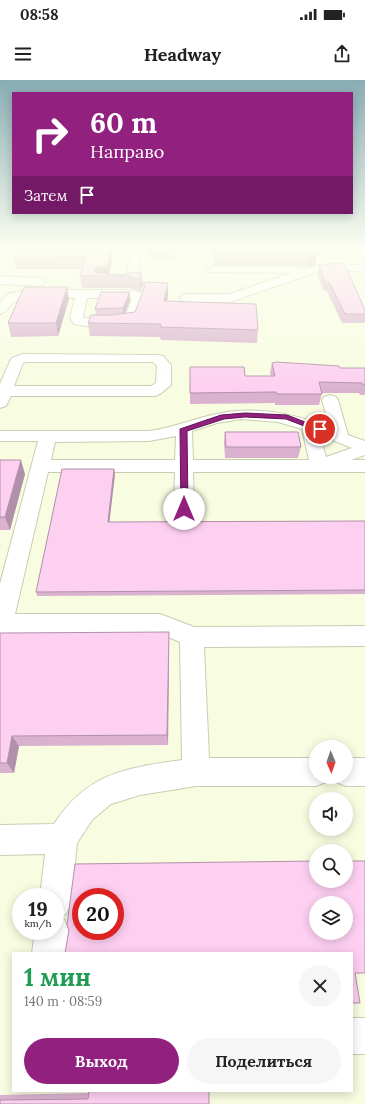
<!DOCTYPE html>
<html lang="ru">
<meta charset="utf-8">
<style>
:root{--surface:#fff;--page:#f6f6f6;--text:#222;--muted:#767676;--accent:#92207f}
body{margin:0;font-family:Lora,serif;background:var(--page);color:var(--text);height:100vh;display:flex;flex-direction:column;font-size:15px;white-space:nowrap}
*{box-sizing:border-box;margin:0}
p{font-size:13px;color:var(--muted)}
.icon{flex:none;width:22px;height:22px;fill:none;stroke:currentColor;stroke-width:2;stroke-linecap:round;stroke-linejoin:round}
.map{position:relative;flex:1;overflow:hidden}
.drawer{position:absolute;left:12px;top:872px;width:341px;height:140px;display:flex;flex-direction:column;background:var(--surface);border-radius:0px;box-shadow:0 2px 10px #0003}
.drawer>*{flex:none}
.top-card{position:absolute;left:12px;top:12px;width:341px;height:122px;border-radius:0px;box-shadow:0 2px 10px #0003;background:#92207f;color:#fff;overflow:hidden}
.needle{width:26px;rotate:178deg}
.tools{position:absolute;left:309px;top:660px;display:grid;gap:8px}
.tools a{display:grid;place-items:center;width:44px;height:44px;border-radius:50%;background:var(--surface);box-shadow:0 2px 10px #0003;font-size:20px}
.speed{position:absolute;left:12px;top:808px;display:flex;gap:8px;font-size:20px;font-weight:700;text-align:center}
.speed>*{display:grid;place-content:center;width:52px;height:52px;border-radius:50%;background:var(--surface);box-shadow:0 2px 10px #0003;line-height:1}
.speed small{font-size:10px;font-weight:400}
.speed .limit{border:6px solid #d22;background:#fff;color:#111}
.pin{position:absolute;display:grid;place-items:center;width:34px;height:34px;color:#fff;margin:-17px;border:2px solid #fff;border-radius:50%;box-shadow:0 1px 4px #0007}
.me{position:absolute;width:44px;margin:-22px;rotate:0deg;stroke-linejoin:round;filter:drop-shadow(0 0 3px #0008)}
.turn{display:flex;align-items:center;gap:14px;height:84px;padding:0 12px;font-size:18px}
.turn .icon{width:52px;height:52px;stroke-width:2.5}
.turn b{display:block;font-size:28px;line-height:34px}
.then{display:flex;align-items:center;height:38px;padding:0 12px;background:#0003;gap:8px;font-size:15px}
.round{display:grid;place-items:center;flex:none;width:42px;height:42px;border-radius:21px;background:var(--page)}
.headline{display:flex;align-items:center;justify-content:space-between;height:68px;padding:0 12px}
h1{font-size:24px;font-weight:700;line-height:30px;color:#1e9e55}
.action{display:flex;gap:8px;margin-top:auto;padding:8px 12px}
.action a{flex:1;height:46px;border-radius:24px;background:var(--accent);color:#fff;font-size:16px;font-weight:700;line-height:46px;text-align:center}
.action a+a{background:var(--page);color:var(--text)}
.status{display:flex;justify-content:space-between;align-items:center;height:28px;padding:0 20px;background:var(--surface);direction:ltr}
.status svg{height:11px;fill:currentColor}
header{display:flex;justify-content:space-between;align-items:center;height:52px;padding:0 12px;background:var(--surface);font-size:18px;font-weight:700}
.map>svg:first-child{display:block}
</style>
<div class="status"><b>08:58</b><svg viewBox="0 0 49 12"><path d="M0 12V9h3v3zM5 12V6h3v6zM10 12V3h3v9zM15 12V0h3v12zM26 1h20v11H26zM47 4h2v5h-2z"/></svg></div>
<header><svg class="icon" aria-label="menu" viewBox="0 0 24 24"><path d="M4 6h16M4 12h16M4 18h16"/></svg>Headway<svg class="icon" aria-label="share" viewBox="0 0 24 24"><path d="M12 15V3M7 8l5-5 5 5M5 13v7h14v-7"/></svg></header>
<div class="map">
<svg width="365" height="1024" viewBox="0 0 365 1024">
<rect width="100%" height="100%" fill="#f8fce0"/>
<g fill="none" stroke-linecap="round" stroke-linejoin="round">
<g stroke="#c9cdb2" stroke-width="2">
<path id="minor" d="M133,168H143L135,201L124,206L105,204L103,202L105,200L126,197Z
M340,184L365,186V192L340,190L320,191L230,222H185L179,218L185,214H230L292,193L208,192L206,190L212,187H297L303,190L319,185Z
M0,196L40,198L46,202L40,206L0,204Z
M26,210H130L139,212L144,218L136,243C117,247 93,248 74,244L70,237L75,218C62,218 27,215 17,220C10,223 8,232 0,234V223L8,214ZM87,218H130L132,219L125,237L84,238L83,237Z
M23,274L158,275L163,276L171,285V305L160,314L155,316H11L6,326L0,328V304L10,281L12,278ZM26,282H153L157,286L156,303L151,306H14L23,283Z
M330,315L336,317L338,320L348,355L365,361V375L351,380H365V392H193L194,429L191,434L184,436L177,434L174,429L175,392H48L15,534H160L194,547L365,546V566L204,567L209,678H316V697H328L326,702L316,706H196L140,715L111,724L92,740L77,763L71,823L66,834L59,837L64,839L69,851L66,873H32L35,851H55V817H40L45,774L0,775V745L54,744C87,693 125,688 182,680L180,562L158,553H0V504L38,361H0V351H149C171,348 191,340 212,335C253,325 291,333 330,347L322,320L324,317ZM241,339L278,342L302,349L309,380H193L192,351L217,343ZM320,355L352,368L326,377ZM176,356L175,380H51L55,362L149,361Z
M346,678H365V706H346L336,702L334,697H346Z
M352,938H365V974H352Z"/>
</g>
<use href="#minor" fill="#fff" fill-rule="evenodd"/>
</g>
<path fill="#dab2cf" d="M114,168L109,194L123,195L141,193L142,205L141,212L130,208H82L80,196L82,189H16L14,178Z
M147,168H175V178H148Z
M212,168H319L315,185L307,187L297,186H214Z
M319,185L365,230V241L364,243H342L327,211H324L317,194Z
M142,202L168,215L167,221L258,250L257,263L161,260L160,257L90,256L88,243L96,235L95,229L130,220L125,233L135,232L143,211Z
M69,219L58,256L11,257L8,243Z
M272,283L340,288H365V315H360L359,313H322L319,325H275V323L190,324V287L245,296H271L270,293Z
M225,352L301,367L298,378H225L224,363Z
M0,380L25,394L10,450H0Z
M115,394L109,442L365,441V514L37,516L36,512Z
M0,553L169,564L168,665L19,666L14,693H0Z
M88,1013L209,1024H0V1015Z"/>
<path fill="#b191a9" d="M111,168H114L109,197V196H95L94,190Z
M319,168L315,185L307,187L309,175Z
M141,193L142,205L141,212L140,200Z
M168,203V215L165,234L164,221Z
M67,207L69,219L58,256L56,243Z
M130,212V220L124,236L123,228Z
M21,380L25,394L10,450L5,437Z
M114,389L115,394L109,446L108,442Z
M169,552V564L168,665L167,655Z
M12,656L19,666L14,693L7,683Z"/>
<path fill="#fdcff1" stroke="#b191a9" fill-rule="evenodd" d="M18,168H111L108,186L97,187L94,190L97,193L123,195L128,193H141L140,200L129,196H80L86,177L14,178Z
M214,168H319L318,173L309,175L299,174H214Z
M344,183L365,230V234H345L329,202H325L319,185Z
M142,202L168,203L164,221L256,224L258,250L160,247L161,244L88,243L91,235H112L135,232L145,206Z
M24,207H67L56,243H8Z
M101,212H130L123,228L95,229Z
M276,282L339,286L340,288H365V305H363L362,303L319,302L322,314H277L276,312L190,313V287H244L245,296H275L272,283Z
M225,352H298L301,367H226Z
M0,380H21L5,437H0Z
M62,389H114L108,442L365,441V510L36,512Z
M169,552L167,655L12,656L7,683H0V553Z
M316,781V801H346V781H365V893H355L360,923H352V873H65L69,850L67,845L75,784ZM81,817H115V851H81ZM316,823H346V853H316Z
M89,1011H209V1024H0V1020L88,1019Z"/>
<linearGradient id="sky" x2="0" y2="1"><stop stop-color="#89adb4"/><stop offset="0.54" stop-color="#fcfef1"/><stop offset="1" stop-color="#fcfef1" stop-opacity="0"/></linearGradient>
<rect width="365" height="311" fill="url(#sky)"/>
<path fill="#92207f" stroke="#5f1553" d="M245,333L287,335L323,349L317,351L286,339L245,337L224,339L187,351L188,429L184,432L181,431L180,349L221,335Z"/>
</svg>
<div class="tools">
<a><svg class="needle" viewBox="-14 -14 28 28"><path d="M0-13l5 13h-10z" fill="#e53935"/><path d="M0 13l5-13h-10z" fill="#767676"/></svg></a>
<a><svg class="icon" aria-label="sound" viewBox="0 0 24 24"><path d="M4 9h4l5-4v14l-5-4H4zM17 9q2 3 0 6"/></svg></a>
<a><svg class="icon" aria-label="search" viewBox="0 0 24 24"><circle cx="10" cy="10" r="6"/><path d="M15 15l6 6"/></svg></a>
<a><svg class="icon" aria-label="layers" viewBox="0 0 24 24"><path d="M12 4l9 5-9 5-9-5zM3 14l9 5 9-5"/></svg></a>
</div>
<div class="speed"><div>19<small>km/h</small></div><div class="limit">20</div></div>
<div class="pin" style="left:320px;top:349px;background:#d93025"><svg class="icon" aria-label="arrive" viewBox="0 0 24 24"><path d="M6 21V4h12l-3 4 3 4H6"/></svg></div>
<svg class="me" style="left:184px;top:429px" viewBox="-20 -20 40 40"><circle r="19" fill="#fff"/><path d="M0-13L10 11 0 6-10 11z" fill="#92207f"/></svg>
<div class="top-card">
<div class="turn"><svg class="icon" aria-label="right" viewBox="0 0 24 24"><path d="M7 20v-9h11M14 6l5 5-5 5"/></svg><div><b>60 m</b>Направо</div></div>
<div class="then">Затем<svg class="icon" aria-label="arrive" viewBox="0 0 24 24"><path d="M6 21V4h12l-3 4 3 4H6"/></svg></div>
</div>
<section class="drawer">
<div class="headline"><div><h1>1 мин</h1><p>140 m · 08:59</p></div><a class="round"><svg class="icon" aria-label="close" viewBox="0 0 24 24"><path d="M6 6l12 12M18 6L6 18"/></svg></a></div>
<div class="action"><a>Выход</a><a>Поделиться</a></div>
</section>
</div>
